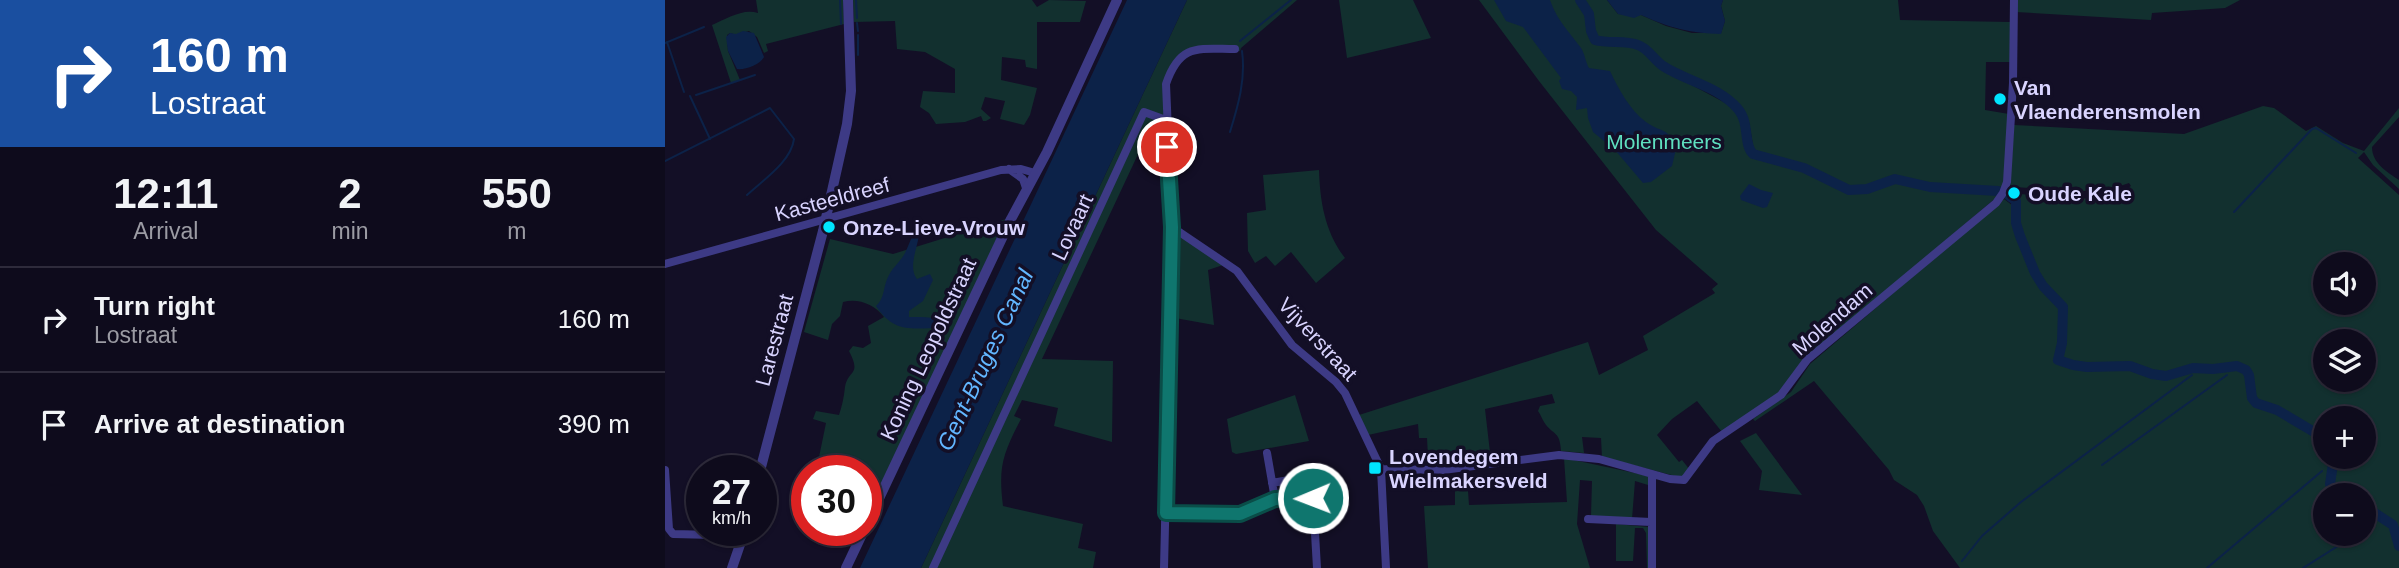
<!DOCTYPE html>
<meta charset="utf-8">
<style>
:root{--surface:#0e0b1c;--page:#171425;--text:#f1f3f6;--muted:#9b9ba3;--line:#2e2b3b}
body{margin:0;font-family:Helvetica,sans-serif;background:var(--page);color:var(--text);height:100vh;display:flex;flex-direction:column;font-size:26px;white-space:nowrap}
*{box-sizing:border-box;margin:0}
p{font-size:23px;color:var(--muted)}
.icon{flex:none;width:38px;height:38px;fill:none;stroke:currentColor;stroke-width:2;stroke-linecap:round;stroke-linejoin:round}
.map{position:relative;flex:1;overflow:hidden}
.side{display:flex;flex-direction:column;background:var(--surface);width:665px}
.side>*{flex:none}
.hud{background:#1a4fa0;color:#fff;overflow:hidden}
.fabs{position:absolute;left:1648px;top:252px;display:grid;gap:14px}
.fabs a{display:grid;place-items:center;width:63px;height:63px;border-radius:50%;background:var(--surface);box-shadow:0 2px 5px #0004,0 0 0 2px var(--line);font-size:35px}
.speed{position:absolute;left:21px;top:455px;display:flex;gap:14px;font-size:35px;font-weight:700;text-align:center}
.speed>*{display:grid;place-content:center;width:91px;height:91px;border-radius:50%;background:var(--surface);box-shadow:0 2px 5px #0004,0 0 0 2px var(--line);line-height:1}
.speed small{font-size:18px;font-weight:400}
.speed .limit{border:10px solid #d22;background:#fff;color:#111}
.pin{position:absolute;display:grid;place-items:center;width:60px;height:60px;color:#fff;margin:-30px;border:4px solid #fff;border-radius:50%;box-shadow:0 2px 7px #0007}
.me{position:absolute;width:77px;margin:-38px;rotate:269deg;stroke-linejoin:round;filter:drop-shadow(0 0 5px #0008)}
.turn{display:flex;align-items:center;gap:24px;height:147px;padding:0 35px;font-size:32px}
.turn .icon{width:91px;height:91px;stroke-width:2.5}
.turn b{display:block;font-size:49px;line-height:60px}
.eta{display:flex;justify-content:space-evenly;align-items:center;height:119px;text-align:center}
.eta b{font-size:42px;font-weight:600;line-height:49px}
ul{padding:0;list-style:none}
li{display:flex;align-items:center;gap:21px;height:105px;padding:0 35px;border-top:2px solid var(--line)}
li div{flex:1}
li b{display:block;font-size:26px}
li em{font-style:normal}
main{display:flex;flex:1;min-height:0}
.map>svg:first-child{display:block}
</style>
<main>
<section class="side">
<div class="hud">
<div class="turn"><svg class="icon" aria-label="right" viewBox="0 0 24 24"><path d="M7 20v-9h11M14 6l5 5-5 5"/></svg><div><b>160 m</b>Lostraat</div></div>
</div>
<div class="eta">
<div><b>12:11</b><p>Arrival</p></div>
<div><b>2</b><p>min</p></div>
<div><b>550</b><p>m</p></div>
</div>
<ul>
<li><svg class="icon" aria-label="right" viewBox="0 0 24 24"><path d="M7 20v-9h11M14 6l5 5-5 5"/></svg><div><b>Turn right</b><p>Lostraat</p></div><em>160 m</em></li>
<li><svg class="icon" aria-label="arrive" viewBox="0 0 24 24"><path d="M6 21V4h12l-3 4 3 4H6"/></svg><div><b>Arrive at destination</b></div><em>390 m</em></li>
</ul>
</section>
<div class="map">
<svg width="1734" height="568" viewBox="0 0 1734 568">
<rect width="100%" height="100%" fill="#130f26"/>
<path fill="#12302f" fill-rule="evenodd" d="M91,0H178L179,24L101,44L103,51L99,53L92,37L84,31L71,35L65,33L62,35L63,51L75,80L66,83L47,25C61,19 78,8 93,13Z
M188,0H367L372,7L384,0L421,1L415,22H372V69L361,67L360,60L337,57L336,80L372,88L365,115L359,125L335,119L340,101L320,97L316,109L326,118L321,121H318L316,116L300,122L271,124L264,113L255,107L258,91L290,93V69L260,52L232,49L230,21L189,22Z
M522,0H632L576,48L575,51H572L571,45L528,48L503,76L501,120L490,118L377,359L448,361L447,442L389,426L393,408L357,400L349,416L356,419C338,454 333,466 338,506L418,524L413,548L431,552L428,568H256Z
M674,0H748L766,38L682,58Z
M814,0H942L953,14L976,15L1001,26L1027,33H1056L1060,21L1056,6L1058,0H1233L1235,20L1345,22L1346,62H1321L1320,110L1344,114L1338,187L1266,185L1243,180V185L1273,191H1319L1333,196L1144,356L1116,393L1057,432L1032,401L1007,419L992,435L1014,462L1017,460L1025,470L1018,478L937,457L936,438L917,437L919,453L896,451C895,430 888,436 879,422C877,419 876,415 873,411L875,406L890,403L887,394L820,409L826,461L785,466V458L763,457L762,438H754L753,424L703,435L694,415L923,342L934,375L983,350L978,336L1050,293L1047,289L1053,284L991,230L874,81ZM998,63L1070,101L1084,122L1089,151L1079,147V124L1066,106L995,68Z
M1351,0H1575L1560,8L1487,13L1486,20L1351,12Z
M1598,106L1609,108L1641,131L1651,126L1678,143L1699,151L1734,108V117L1707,147C1707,163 1722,172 1734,180V189L1708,165L1699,152L1693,158L1734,195V568H1295L1268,531L1259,506L1252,495L1229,480L1224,470L1149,381L1090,421L1088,419L1126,392L1145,364L1339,199L1348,206L1352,236L1368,274L1376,287L1392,302L1394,307L1396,316L1391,355L1395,357L1400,324L1399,304L1379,284L1371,272L1370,263L1354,224L1349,198L1354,194L1429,199L1447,197L1466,186L1464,183L1437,192L1349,187L1345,185L1349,125L1519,134ZM1661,264H1699V303H1661ZM1661,341H1699V380H1661ZM1661,418H1699V457H1661ZM1661,495H1699V534H1661Z
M654,170C655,202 660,232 680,258L651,283L626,252L610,266L601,256L590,263L583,251L582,213L601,210L598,175Z
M341,219L206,507L201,505V495L207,479L201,477V471H182L153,462L161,423L148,419L151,411L174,415C177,406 179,397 180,387C183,369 197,376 184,351L188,346L198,348L206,343L203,326L219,317C209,304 193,298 178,302L175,316L167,324L163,340L139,332L165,239L228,254Z
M515,236L558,265L543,270L549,325L510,318V241Z
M630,395L644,441L571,454L567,452L562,419Z
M1091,433L1137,495L1094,490L1097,471L1075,441Z
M899,458L984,476L983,485L970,481L967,519L926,516L927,481L915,480L912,524L925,568H763L759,506L790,505V476L802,477L804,505L902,502Z
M951,524L984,527L985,568H982L981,533L978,528H970L968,561H951Z"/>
<path fill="#0c2248" d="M462,0H522L256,568H195Z
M829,0H885C893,22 903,30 916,48C920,54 920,61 924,68L945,71C954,90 965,110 981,122C996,133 1000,126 1012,145L1007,166L986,182L978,183L950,150L928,132L923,118L922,108L911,110L912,97L906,91L897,89L894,81L896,78L858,27L841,21Z
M942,0H1058L1056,6L1060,21L1056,34C1024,33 1005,28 976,15L969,18L953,14Z
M78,31L89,33L99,57C95,65 80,70 72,69L63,51L61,37L65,33L71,34Z
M1084,184L1096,190L1108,193L1102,207L1098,208L1076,200L1075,196Z
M263,224L321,230L325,233V236L294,232H257L254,235C252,249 243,268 252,279L265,274L268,280L258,301L244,311V317C258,317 269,316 281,323L282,328C249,327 231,336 211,306C220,299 218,285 224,275C228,267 236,261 240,253C247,239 247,229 263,224Z"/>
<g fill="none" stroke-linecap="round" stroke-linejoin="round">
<path stroke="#0c2248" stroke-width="2" d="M175,0L176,24
M191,0L192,18
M192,23L193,31
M193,35V55
M575,41L626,0
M2,42L19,92
M0,43L39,27
M31,95L90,75
M25,96L45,139
M565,132C573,106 581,79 577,51
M0,161L105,108L129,139C126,162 98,180 82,195
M1569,212L1647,129L1651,128L1691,153
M1437,465L1562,375
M1699,529L1709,523
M1297,561L1317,536L1356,502L1527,375
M1542,568L1657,471
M1638,568L1692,534"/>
<path stroke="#0c2248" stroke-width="10" d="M915,0L924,14L926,31L930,40C944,44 960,40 973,45C983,48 989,60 998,66C1021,81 1055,87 1073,109C1085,123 1078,144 1088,154L1139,168L1184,190L1202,189L1230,179L1265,187L1333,191
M1343,195L1351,201V223L1355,236L1370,273L1378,286L1398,307L1397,343L1393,360L1408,365L1422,367L1465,366L1487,374L1501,376L1528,368L1548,369L1572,366L1581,370L1584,375L1587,398L1591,403L1612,410L1661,439
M1669,457L1665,484L1676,495
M1699,506L1728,525L1734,546"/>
<path stroke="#3d3a85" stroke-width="8" d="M344,169L358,179L361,188
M507,227L572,271L627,345L671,382L680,393L716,469L721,568
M0,264L336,170L356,169L370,173
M602,453L610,499
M716,469L778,470L894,455L934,459L1005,479L1019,480L1048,441L1116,395L1142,360L1331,203L1338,193L1342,182L1348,83L1349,0
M0,470L4,529L8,534L49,535L76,543
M987,474V568
M607,483L641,477L647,480L648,498
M501,513L573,514L610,499L648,498L652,568
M923,519L986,522
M268,568L479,112L501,120
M499,568L507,227L501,84C515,43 533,49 570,49"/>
<path stroke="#3d3a85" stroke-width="10" d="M95,471L158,231L182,124L186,91L183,0
M201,526L346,219L382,152L452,0
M67,568L80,530
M181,568L199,530"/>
</g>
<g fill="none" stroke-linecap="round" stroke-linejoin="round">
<g stroke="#0a4d48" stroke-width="18">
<path id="route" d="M502,147L507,227L501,513L575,514L610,499L648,498"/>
</g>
<use href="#route" stroke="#0f766e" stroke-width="12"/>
</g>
<g fill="#00e5ff" stroke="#130f26" stroke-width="2.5">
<circle cx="1335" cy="99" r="7"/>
<circle cx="1349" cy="193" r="7"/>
<circle cx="164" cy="227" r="7"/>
<rect x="703" y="461" width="14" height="14" rx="3.5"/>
</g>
<g text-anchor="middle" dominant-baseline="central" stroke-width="7" stroke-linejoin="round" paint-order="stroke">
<g font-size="21" font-weight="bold" fill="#d9d4ff" stroke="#130f26" text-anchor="start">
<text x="1349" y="87">Van<tspan x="1349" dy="24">Vlaenderensmolen</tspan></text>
<text x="1363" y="193">Oude Kale</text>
<text x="178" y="227">Onze-Lieve-Vrouw</text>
<text x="724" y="456">Lovendegem<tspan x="724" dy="24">Wielmakersveld</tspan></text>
</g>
<g font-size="21" fill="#5fe0c0" stroke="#130f26">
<text x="999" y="141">Molenmeers</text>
</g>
<g font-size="21" fill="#d9d4ff" stroke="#130f26">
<text transform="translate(167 199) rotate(-15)">Kasteeldreef</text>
<text transform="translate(407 227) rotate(-65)">Lovaart</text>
<text transform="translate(1167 319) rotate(-41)">Molendam</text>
<text transform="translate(653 339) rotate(47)">Vijverstraat</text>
<text transform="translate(109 340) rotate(-75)">Larestraat</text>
<text transform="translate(263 349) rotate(-65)">Koning Leopoldstraat</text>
</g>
<g font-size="23" font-style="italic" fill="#62b6ff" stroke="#130f26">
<text transform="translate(320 360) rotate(-65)">Gent-Bruges Canal</text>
</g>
</g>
</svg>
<div class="fabs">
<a><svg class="icon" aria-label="sound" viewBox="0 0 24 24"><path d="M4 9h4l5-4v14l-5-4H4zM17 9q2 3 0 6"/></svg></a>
<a><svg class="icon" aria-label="layers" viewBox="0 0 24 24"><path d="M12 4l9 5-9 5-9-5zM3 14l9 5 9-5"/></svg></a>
<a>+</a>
<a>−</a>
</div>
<div class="speed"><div>27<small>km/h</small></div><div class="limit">30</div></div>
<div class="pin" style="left:502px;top:147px;background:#d93025"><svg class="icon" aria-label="arrive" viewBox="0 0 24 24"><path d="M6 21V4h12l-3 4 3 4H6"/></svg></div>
<svg class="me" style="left:648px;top:498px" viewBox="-20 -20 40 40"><circle r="17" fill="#0f766e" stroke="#fff" stroke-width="3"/><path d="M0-11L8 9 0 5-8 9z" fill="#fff"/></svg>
</div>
</main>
